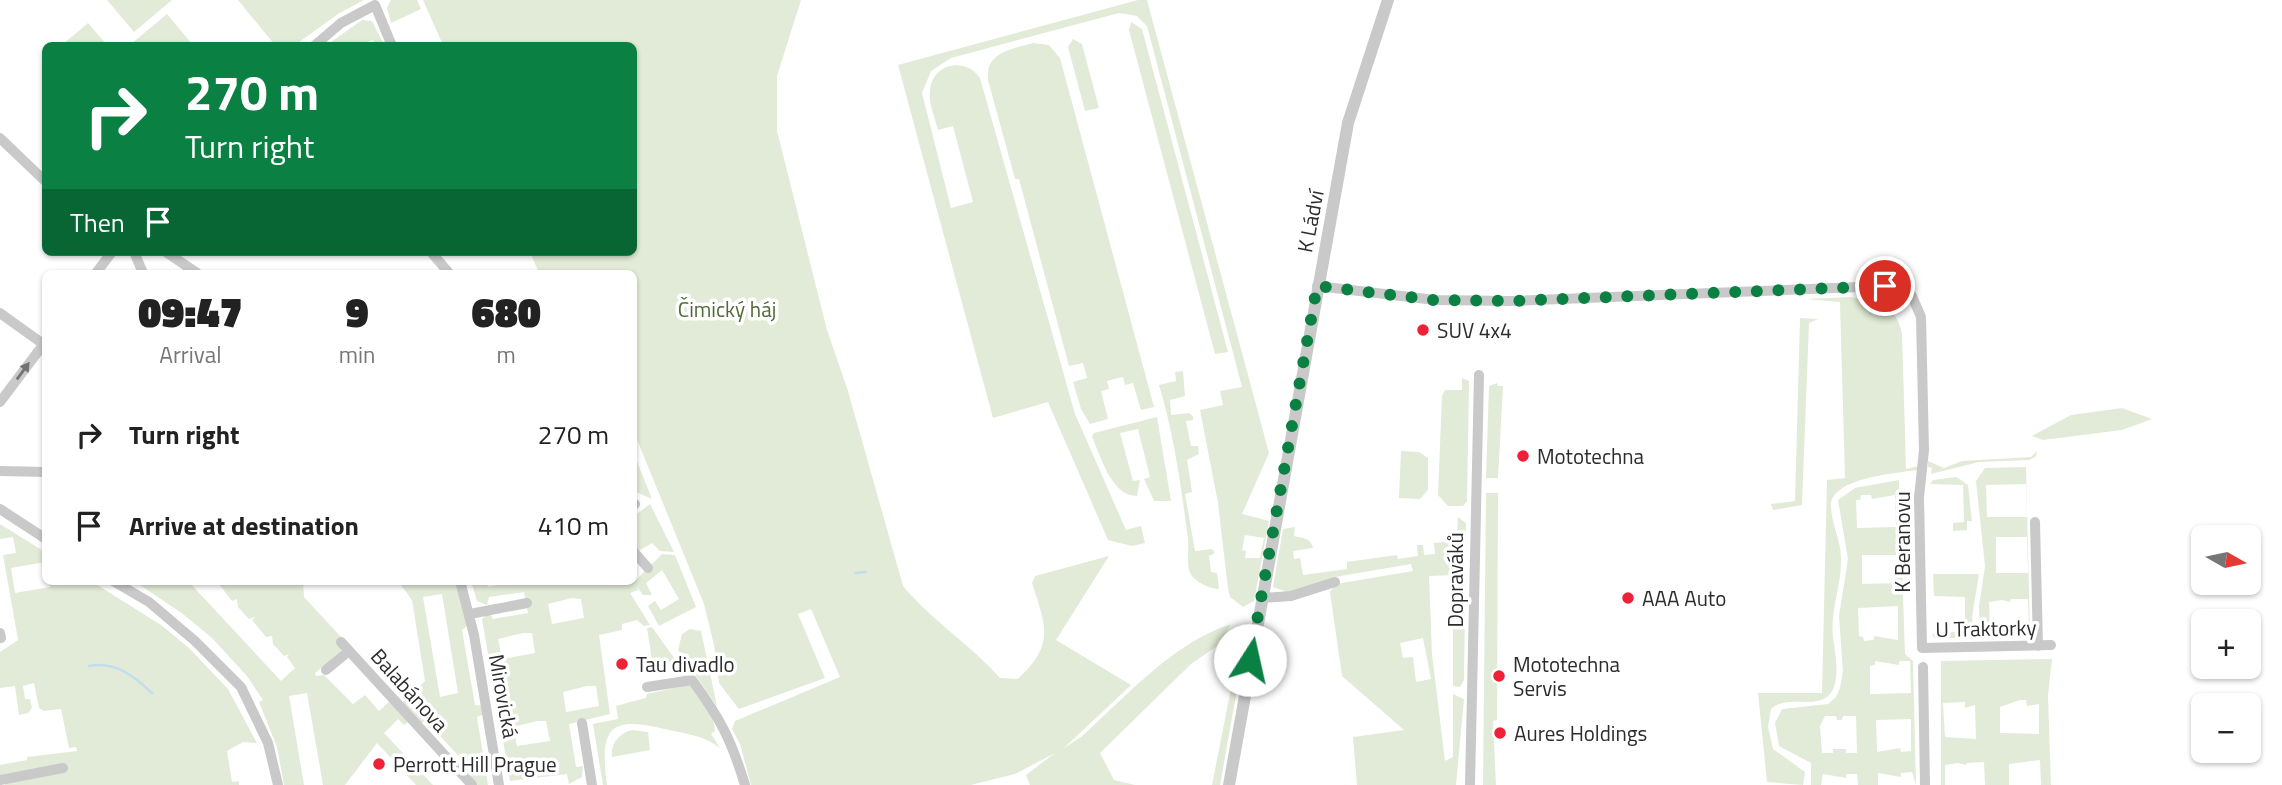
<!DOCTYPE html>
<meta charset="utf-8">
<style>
:root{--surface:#fff;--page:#f6f6f6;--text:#222;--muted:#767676}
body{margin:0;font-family:"Titillium Web",sans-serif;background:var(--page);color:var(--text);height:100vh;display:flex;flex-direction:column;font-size:26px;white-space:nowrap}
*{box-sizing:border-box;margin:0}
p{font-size:23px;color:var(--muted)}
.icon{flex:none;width:38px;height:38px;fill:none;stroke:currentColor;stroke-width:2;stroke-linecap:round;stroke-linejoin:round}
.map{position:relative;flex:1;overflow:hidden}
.panel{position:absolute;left:42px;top:270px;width:595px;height:315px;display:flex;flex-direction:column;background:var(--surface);border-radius:10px;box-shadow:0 2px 5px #0004}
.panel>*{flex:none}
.top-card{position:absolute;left:42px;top:42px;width:595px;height:214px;border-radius:10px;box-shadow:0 2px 5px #0004;background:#0b8043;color:#fff;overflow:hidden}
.needle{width:46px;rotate:99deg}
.controls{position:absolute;left:2191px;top:525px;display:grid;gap:14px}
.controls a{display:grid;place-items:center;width:70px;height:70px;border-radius:10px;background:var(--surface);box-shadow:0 2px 5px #0004;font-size:35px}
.pin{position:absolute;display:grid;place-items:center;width:60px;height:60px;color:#fff;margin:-30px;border:4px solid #fff;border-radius:50%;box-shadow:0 2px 7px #0007}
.me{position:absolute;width:77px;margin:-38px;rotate:10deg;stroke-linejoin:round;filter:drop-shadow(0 0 5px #0008)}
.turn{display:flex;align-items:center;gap:24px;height:147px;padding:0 28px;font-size:32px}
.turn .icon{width:91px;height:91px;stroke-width:2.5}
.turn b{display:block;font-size:49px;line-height:60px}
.then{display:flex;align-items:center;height:66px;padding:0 28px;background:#0003;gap:14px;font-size:26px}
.eta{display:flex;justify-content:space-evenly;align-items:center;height:119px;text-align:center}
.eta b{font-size:42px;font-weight:800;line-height:49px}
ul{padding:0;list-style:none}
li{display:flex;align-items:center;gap:21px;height:91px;padding:0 28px}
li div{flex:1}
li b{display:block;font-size:26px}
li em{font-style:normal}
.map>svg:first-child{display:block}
</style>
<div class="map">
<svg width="2282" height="785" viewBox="0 0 2282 785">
<rect width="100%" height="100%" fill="#fff"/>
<path fill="#e2ebd7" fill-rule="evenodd" d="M107,0H172L134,32Z
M238,0H364L338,14L295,45H275Z
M391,0H417L421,9L391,23L387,8Z
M423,0H801L777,76V131L827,330L848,391L903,586C932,621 970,644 1000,678L1018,679C1055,644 1046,627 1032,583L1035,576L1109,556L1056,640L1131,685L1064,748L1081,737C1127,696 1171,644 1231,624L1220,644L1191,664L1100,753L1114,780L1135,785H1030L1026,775L1055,753L1015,774L971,785H751L740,744L732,729L735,721L840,677L811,609L798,614L825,678L739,709L719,683L714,645L704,604L634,432V273H539L530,252H634V46L443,45Z
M1138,0H1147L1269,453L1242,514L1269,521L1254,601L1243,607L1230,597L1228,589L1218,503L1200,410L1223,405L1220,391L1242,387L1147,26L1137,16L1119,13L951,58L931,71L922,93L951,208L973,202L953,126L938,130C935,118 928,103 930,90C933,63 965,57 980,78L1075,414L1126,530L1141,526L1145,543L1132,546L1108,540L1048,402L993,418L898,65ZM1245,535L1264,538L1260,558H1245L1246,551L1242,550Z
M167,14L193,45H132L131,44Z
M362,20L372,21L384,45H376L373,40L359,45H327Z
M1131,22L1142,29L1228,352L1215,354L1129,30Z
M88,23L107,45H62Z
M1073,39L1082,44L1099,108L1085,111L1068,47Z
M1033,43L1049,45L1060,58L1154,407L1141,410L1133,383L1125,385L1123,377L1107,381L1109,389L1101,391L1108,419L1090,424L1081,409L1073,382L1087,378L1083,363L1069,366L1019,179H1015L988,80C985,52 1011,49 1033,43Z
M1851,297C1877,302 1897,305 1902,334L1906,469L1919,466L1917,470C1897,473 1830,478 1831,506C1831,523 1841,540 1841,558C1842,585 1830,609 1833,637C1835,652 1841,681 1830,694C1817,710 1787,694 1771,709L1768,727L1773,749L1805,772L1803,785L1767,782L1758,693H1822L1827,480L1845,478L1840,302L1806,299Z
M1800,318L1818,319L1809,323L1802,505L1773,510L1771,504L1795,501Z
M1183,371L1185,396L1170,400L1171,415L1189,413L1193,416V420L1186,421L1191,446H1198L1199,454L1187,460L1192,492L1185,494L1195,551L1212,549L1215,553L1209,556L1211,572L1217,573L1219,589C1209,589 1191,580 1189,570C1187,561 1189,548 1188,538C1181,487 1174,434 1159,385L1176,381L1175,372Z
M1462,378L1469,381L1467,501L1463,506H1448L1438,495L1442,396L1445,390H1462Z
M1497,383L1498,386H1503L1498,478H1486L1489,386Z
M2122,408L2152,419L2122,430L2043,440L2032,436L2071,415Z
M1157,417L1171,501H1154L1144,479L1150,477L1138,429L1120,433L1133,481L1140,480L1137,496C1111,496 1101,456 1092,437L1094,433Z
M1401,451L1419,452L1428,458V490L1420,499L1399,498Z
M2037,451L2036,456L2030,460L1979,462L1931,474L1932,468L1928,467V461L1944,468L1962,461L2031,457Z
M634,454L652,499L634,491Z
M2026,467L2030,633L2027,636H1980L1979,606L1985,566L1976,481L1985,468ZM2026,484L2027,517H1987L1986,485ZM1996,537H2027L2028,573H1996ZM2011,599H2028L2029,630L2016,628V634L1993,632L1990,628L1989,602L2002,600L2010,602Z
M1956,477L1968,485L1972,521H1967V530L1953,531V523L1964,522L1963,485L1930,484L1933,480Z
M1899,480L1905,654L1913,661L1916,785L1912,772L1901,773V777L1878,773V785H1858L1857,774H1846V778L1823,774L1821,785H1811V763L1779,746L1775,723L1782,709L1828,704L1836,697L1840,688L1843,671L1839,616L1848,559L1838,500L1855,488ZM1861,495H1871L1872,499L1895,495L1896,527L1857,528L1856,500H1860ZM1862,555H1897V583L1862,584ZM1898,606V640L1874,636V640L1864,641L1863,637L1859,636L1858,608ZM1875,661L1899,665V661H1910L1911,693L1870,694V666L1875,665ZM1825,716H1836L1837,720H1842L1843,716H1856L1857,753H1846V749H1833V753H1822L1820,726ZM1911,719V751L1901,752L1900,748L1877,752L1876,720Z
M1486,493H1498L1497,720L1493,721L1496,785H1483Z
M650,504L674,552L660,551L652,543L639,551L634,544V516Z
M1458,517L1466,523L1464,680L1460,687L1453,686V575L1429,576L1432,654L1445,761L1453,757V694L1464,699L1456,785H1357L1353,737L1404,730L1342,676L1330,592L1336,584L1413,571L1411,564L1335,577L1290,593L1273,587L1283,529L1295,527L1294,536C1303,538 1311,538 1313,548L1293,551L1294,559L1300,558L1303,575L1347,569V562L1397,555L1398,559L1418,556L1417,545H1423L1424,555L1435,554L1434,543L1453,541L1457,535ZM1423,638L1431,679L1416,682L1413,657L1403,658L1400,643Z
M0,524L45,552V562L11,568L15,593L50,587L49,581H91L161,625L189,648L228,689L257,743L243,742L227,751L232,782L239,781V785H5L4,781H0V765L27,760V757L77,751L76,747L69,748L61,709L44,711L39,708L34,683L23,686L25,699H30L32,708L28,713L19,715L15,686L0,688V652L18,640L3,555L16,553L13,537L0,539Z
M662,554L675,555L696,607L659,626L648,606L655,601L661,610L679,599L662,570L646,583L652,595H643L637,587L638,590L630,593L650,625L644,626L637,620L622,624V630L599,635L610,714L569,724L576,767L583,766L582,777L569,784L567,774L510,781L482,619L489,612L493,619L528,613L524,592L489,597L487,605L477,601L471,581H486L488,587L497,585V581L634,582ZM572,598L581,599L584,618L552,624L548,604ZM523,633H532L535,653L502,659L498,639ZM587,686H596L599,706L566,712L563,692ZM537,721H546L550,741L517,746L513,727Z
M1933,574H1979L1972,617L1974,638H1934L1932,634L1965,631V597L1934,596Z
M134,581H188L281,681L295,668L287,657L289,654L284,656L273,644L272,636L266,637L252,620L255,617L249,619L238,607L237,599L232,601L218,583L303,581L304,597L342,638L341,652L315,673L316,676L324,675L353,704L365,695L379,711L390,701L408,722L404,725L398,719L384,733L433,785H416L377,743L345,785H323L307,693L289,696L304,785H284L277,747L259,702L263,700L247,676L212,638L183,614Z
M398,581H456L468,625L462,630L475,705L483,706L484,714L477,717L488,785H476L462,770L469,767L426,721L419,724L400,704L425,681L412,600ZM442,594L458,693L440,697L423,597Z
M652,627L687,676L685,677L671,673L670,664L653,667L647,628Z
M690,629L701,631L717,706L678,650L682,634Z
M1244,629L1247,634L1220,785H1212L1239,648L1231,646L1235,634Z
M2052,659L2048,695L2051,785H2041L2040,760L2009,764V785H1985L1984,762L1967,763L1966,765L1958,763L1945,765V785H1941V661ZM2020,700H2026L2027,706L2039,704V734L2000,733V707ZM1965,702V708L1975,705L1976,739L1945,737L1943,703Z
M691,684L712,712L715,731L711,734L720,748C705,736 687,734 669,730C610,715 599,726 607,785H603L593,724L618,719L616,706L646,698L647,694Z
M632,730L648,732L650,750L612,757C610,743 620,733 632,730Z"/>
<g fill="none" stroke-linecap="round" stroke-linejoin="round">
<path stroke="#c2ddec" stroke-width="2.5" d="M855,573L866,572
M89,666C115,661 134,676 152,693"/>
<path stroke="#c9c9c9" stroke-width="10" d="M314,46L341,23L375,5L392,46
M0,138L46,182
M134,252L143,273
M166,252L197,273
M431,252L449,273
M96,273L112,252
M1317,286L1435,300L1511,301L1885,286L1912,296L1921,317L1924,450L1919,497L1922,648L2051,645
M0,313L46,346
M0,402L46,341
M0,471L46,472
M634,505L635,504
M0,509L46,539
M2035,522L2038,646
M634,552L648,568
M113,581L149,602L195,641L241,687L268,743L278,785
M460,581L474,635L499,785
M1261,598L1291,596L1335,582
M470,614L527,603
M0,633L1,638
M341,642L472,785
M1923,667L1925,785
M326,670L349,651
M647,687L692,680C720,718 731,739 745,785
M582,723L592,785
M0,780L63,768
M1470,785L1479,375"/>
<path stroke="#c9c9c9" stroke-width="12" d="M1229,785L1348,123L1388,0"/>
</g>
<defs><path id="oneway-solid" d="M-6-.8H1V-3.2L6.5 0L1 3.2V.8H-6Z" transform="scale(1.75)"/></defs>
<use fill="#737373" href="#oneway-solid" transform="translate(23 371) rotate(-54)"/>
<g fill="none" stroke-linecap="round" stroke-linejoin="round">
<path stroke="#0b8043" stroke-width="12" stroke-dasharray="0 21.6" d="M1250,660L1317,286L1434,300L1511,301L1885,286"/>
</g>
<g fill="#ef2136" stroke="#fff" stroke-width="2.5">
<circle cx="1423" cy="330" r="7"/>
<circle cx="1523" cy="456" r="7"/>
<circle cx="1628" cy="598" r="7"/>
<circle cx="622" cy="664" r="7"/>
<circle cx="1499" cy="676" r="7"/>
<circle cx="1500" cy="733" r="7"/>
<circle cx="379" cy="764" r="7"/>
</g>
<g text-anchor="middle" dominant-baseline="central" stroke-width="7" stroke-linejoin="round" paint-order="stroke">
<g font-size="21" fill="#2c2c2c" stroke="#fff">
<text transform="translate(1310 221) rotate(-79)">K Ládví</text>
<text transform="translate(1902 542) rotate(-90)">K Beranovu</text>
<text transform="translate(1455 580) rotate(-90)">Dopraváků</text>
<text transform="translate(1986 628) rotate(-1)">U Traktorky</text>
<text transform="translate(410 690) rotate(48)">Balabánova</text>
<text transform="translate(504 696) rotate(80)">Mirovická</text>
</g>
<g font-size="21" fill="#506937" stroke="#fff">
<text x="727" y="309">Čimický háj</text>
</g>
<g font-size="21" fill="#2c2c2c" stroke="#fff" text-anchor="start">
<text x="1437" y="330">SUV 4x4</text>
<text x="1537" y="456">Mototechna</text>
<text x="1642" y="598">AAA Auto</text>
<text x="636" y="664">Tau divadlo</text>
<text x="1513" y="664">Mototechna<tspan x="1513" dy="24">Servis</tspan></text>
<text x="1514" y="733">Aures Holdings</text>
<text x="393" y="764">Perrott Hill Prague</text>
</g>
</g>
</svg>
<div class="controls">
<a><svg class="needle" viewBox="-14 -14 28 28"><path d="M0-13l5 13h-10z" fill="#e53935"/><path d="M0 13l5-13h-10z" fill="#767676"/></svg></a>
<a>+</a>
<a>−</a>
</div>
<div class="pin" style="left:1885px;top:286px;background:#d93025"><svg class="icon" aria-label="arrive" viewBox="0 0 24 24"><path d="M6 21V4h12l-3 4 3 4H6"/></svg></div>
<svg class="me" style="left:1250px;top:660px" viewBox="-20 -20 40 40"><circle r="19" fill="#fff"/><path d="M0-13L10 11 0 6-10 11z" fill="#0b8043"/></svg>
<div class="top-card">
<div class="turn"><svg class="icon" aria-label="right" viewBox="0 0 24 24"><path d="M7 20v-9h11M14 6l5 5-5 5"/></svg><div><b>270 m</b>Turn right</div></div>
<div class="then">Then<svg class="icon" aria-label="arrive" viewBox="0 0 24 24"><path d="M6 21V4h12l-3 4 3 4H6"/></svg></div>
</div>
<section class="panel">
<div class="eta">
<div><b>09:47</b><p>Arrival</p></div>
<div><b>9</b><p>min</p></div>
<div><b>680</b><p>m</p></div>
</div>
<ul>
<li><svg class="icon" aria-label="right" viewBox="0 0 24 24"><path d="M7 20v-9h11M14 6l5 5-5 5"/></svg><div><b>Turn right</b></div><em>270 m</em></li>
<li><svg class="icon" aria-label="arrive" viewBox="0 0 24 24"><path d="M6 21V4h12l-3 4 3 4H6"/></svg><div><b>Arrive at destination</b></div><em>410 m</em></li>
</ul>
</section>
</div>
